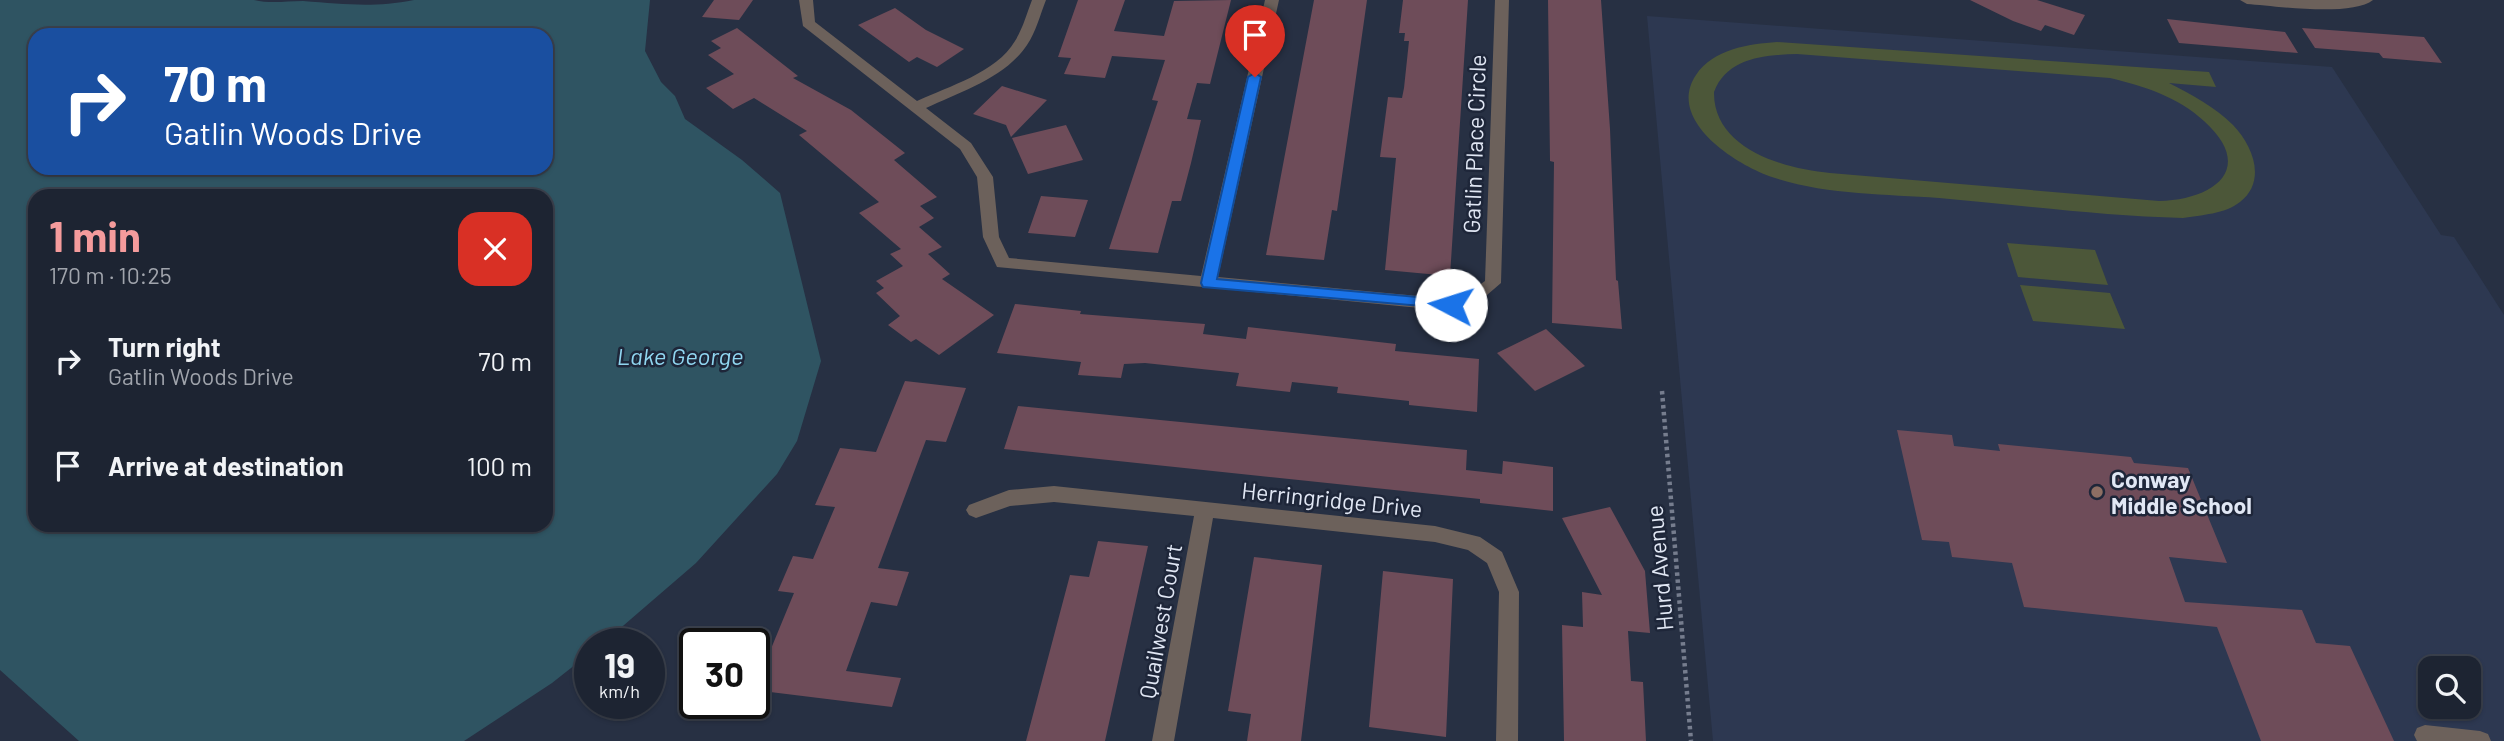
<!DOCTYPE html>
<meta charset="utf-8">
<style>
:root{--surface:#1d2432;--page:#2a303e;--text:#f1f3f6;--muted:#a0a4ac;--line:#3b414d;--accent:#f59b9c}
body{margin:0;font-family:Barlow,sans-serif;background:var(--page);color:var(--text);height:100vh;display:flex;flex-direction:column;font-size:26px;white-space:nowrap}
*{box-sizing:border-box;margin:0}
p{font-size:23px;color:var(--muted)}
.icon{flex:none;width:38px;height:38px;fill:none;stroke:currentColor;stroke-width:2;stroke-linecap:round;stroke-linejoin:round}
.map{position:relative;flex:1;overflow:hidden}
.panel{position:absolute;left:28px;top:189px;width:525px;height:343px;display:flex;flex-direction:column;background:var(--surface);border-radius:21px;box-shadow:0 2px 5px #0004,0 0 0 2px var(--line)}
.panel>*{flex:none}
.banner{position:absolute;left:28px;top:28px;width:525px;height:147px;border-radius:21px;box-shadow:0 2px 5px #0004,0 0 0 2px var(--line);background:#1a4fa0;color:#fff;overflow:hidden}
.tools{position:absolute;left:2418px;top:656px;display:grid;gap:14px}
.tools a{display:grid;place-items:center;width:63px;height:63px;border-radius:14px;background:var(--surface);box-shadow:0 2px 5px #0004,0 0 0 2px var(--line);font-size:35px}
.speed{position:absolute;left:574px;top:628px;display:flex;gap:14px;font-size:35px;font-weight:700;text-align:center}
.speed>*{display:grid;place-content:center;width:91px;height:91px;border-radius:50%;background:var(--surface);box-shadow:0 2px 5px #0004,0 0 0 2px var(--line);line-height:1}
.speed small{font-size:18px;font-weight:400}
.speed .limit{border:4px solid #111;border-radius:10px;background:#fff;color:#111}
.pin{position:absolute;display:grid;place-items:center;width:60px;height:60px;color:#fff;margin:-72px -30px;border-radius:50% 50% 50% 0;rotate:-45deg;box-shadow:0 0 7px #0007}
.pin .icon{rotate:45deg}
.me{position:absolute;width:77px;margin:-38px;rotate:275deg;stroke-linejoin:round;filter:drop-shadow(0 0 5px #0008)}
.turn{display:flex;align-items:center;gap:24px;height:147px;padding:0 21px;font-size:32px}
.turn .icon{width:91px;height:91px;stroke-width:2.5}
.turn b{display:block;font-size:49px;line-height:60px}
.round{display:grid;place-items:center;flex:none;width:74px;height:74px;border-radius:21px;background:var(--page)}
.head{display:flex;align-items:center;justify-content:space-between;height:119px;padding:0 21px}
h1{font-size:42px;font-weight:700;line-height:52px;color:var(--accent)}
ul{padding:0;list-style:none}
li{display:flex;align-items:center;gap:21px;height:105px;padding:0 21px}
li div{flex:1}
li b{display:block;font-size:26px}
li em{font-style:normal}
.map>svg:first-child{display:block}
</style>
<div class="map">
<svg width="2504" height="741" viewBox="0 0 2504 741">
<rect width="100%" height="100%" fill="#273043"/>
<path fill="#2d3851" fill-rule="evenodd" d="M1647,16L2332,67L2441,235L2454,237L2504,315V741H1713ZM2431,668H2469V707H2431Z"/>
<path fill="#4c5739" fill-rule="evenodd" d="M1777,42L2209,72L2216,87L2169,83C2192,95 2215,107 2233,125C2253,146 2267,181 2240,202C2225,214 2201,215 2183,218C2101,216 2020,205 1939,198C1886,194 1827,195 1775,178C1739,167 1665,121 1696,75C1713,49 1749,44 1777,42ZM1797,54L2110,78C2144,86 2178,97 2204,121C2257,169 2213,200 2159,201L1830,173C1785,169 1713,149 1714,92C1727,58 1764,55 1797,54Z
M2007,243L2095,250L2108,285L2018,277Z
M2020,285L2110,293L2125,329L2033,321Z"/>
<path fill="#2f5462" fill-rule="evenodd" d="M0,0H254C271,4 286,1 303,1C344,4 373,8 414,0H650L645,51L661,82L675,96L685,119L742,160L780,193L821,361L797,441L777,474L696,563L602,644H590V653L552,683L464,741H79L0,670ZM35,35H546V168H35ZM35,196H546V525H35Z"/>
<path fill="#6e4c59" d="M714,0H753L739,20L702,17Z
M1078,0H1125L1114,31L1164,36L1174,1L1231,0L1210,84L1197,83L1187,119L1201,120L1191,163L1181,201H1172L1158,253L1109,249L1158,101L1152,100L1165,60L1112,56L1105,78L1064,74L1071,58L1058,57Z
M1314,0H1367L1337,211L1332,210L1324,260L1266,255Z
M1403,0H1468L1450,276L1385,270L1396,158L1380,157L1388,97L1402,98L1404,88L1409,41H1404L1405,33H1399Z
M1548,0H1601L1610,129L1616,280L1618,281L1622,329L1552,323L1554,162L1550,161Z
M1970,0H2037L2085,15L2074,35L2045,25L2041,31L2013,21Z
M895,8L926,30L964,49L937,67L917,57L909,62L858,25Z
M2167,19L2285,32L2298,53L2179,43Z
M737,28L798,76L793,78L851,110L905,153L894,160L937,197L920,206L934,218L919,227L942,247L928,254L950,274L942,279L994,315L939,355L916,339L911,342L888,325L900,316L876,293L884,288L876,281L903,266L890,254L901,249L859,213L879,202L799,135L807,131L754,98L733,109L706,88L734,74L708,55L721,48L711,41Z
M2302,28L2424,37L2442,63L2383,58L2379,53L2315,48Z
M1002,86L1047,100L1011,137L1006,125L973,114Z
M1066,125L1083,160L1028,174L1012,138Z
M1041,196L1088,200L1075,237L1028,233Z
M1015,304L1081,311L1080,314L1205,324L1203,334L1246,339L1248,327L1396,344L1395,351L1479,359L1477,412L1409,405V401L1337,393L1338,387L1292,382L1290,392L1236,386L1239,373L1145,363L1124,364L1121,378L1078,375L1081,362L997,353Z
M1546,329L1585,366L1535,391L1497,353Z
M905,381L966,388L946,442L926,440L878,568L909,572L897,606L871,602L846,671L901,678L892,707L754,690L794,593L778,591L793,556L813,559L835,507L815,505L840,448L876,452Z
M1018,406L1467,450L1466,470L1502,474L1503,461L1553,467V511L1480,503V499L1004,449Z
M1897,430L1952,435L1954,446L2000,451L1998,444L2131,457L2134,463L2188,468L2227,563L2169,557L2185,602L2302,610L2316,643L2350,646L2394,741H2261L2217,627L2024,607L2012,563L1952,557L1949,542L1922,540Z
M1610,507L1645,571L1650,633L1628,631L1631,681L1643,682L1646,741H1564L1562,625L1583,627L1582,592L1602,595L1562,518Z
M1098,541L1148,546L1105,741H1026L1070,575L1089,577Z
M1254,557L1322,565L1301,741H1247L1251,714L1228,711Z
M1383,571L1453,579L1446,737L1369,727Z"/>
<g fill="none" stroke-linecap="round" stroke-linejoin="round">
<path stroke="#767d8e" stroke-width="4.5" stroke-dasharray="3.5 3.5" stroke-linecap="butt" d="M1662,391L1691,741"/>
<path fill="#6c615b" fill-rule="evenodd" d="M799,0H813L815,22L917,101C949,86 996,73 1015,41C1023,28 1027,13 1032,0H1046C1040,15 1036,32 1027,45C1005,78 960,92 926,108L971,143L993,177L999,237L1009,258L1201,276L1265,0H1279L1218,277L1450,299L1468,293L1485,281L1495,0H1509L1501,283L1480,301L1451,311L997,267L983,237L977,177L960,149L803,26Z
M2240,0H2373C2352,17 2275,6 2247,4Z
M1054,486L1435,526L1480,537L1502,552L1519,592L1518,741H1496L1499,592L1487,563L1468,550L1435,542L1213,518L1174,741H1152L1194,516L1054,502L1010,506L976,518L969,515L966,510L969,505L1009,490Z
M2425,725L2480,731L2488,734L2491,741H2417L2414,735L2417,728Z"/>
</g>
<path fill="#1a73e8" stroke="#114b97" stroke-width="2" d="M1255,73L1261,77L1217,279L1451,300L1458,305L1456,309L1203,287L1201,283L1248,77Z"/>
<circle fill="#8d6e63" stroke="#1e2639" stroke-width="2.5" cx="2097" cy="492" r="7"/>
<g text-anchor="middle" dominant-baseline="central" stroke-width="5" stroke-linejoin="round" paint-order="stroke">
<g font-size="23" fill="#e1e7f4" stroke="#1e2639">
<text transform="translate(1474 144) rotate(-88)">Gatlin Place Circle</text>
<text transform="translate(1332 499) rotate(6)">Herringridge Drive</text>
<text transform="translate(1659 568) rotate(-95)">Hurd Avenue</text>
<text transform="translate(1160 621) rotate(-80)">Quailwest Court</text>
</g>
<g font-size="23" font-weight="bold" fill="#e1e7f4" stroke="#1e2639" text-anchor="start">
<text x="2111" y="479">Conway<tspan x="2111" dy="26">Middle School</tspan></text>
</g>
<g font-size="24" font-style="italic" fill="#90d6f0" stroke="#1e2639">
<text x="680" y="355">Lake George</text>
</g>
</g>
</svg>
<div class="tools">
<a><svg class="icon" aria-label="search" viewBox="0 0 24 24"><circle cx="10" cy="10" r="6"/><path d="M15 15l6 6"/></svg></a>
</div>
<div class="speed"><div>19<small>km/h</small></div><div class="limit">30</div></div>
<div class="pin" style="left:1255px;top:77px;background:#d93025"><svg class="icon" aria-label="arrive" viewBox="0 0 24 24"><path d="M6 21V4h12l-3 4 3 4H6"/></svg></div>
<svg class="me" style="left:1451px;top:305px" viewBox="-20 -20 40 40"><circle r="19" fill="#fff"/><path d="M0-13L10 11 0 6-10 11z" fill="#1a73e8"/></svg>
<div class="banner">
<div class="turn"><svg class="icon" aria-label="right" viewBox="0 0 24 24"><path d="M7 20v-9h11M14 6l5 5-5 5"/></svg><div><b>70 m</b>Gatlin Woods Drive</div></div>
</div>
<section class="panel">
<div class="head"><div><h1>1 min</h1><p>170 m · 10:25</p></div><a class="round" style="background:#d93025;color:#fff"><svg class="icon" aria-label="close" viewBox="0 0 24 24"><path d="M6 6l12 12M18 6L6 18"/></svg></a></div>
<ul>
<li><svg class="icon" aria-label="right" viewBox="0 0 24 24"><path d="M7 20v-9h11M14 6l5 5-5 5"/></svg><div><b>Turn right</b><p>Gatlin Woods Drive</p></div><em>70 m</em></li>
<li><svg class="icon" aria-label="arrive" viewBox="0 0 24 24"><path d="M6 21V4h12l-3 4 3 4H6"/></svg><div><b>Arrive at destination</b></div><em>100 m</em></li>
</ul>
</section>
</div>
